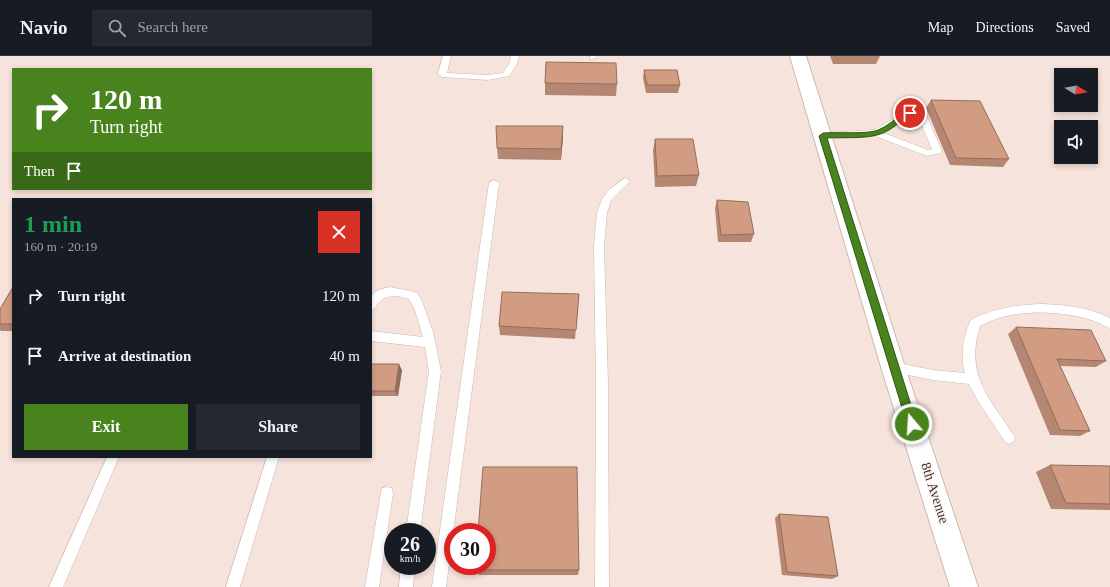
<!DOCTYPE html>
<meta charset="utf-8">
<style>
:root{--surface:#171b24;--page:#242831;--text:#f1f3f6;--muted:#9ea1a6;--line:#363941;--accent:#48831e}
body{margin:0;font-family:"Times New Roman",serif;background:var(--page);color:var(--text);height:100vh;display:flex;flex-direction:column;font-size:15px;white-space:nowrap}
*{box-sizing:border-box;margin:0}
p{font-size:13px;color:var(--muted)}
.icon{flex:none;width:22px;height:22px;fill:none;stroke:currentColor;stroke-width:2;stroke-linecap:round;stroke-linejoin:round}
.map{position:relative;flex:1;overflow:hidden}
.panel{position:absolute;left:12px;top:142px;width:360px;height:260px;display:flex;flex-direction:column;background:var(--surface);border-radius:0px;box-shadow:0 2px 6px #0003}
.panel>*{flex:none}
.banner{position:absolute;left:12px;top:12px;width:360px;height:122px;border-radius:0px;box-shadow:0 2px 6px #0003;background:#48831e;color:#fff;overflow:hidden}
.needle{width:26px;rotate:101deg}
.controls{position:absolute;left:1054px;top:12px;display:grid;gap:8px}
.controls a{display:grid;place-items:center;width:44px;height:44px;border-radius:0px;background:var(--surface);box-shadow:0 2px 6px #0003;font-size:20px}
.speed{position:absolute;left:384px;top:467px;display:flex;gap:8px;font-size:20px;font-weight:700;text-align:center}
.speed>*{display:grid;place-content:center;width:52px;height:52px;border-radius:50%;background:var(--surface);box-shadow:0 2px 6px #0003;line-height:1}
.speed small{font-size:10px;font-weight:400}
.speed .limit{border:6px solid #d22;background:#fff;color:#111}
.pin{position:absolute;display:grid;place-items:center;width:34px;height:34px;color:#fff;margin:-17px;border:2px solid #fff;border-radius:50%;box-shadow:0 1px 4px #0007}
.me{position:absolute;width:44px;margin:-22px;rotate:342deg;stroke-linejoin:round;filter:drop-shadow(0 0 3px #0008)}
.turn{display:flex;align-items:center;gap:14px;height:84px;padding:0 12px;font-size:18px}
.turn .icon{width:52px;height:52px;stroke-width:2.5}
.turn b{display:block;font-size:28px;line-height:34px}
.then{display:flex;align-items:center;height:38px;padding:0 12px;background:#0003;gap:8px;font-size:15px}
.round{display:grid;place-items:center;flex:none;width:42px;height:42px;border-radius:0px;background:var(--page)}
.head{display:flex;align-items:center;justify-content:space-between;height:68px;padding:0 12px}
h1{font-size:24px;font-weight:700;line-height:30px;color:#1e9e55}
.cta{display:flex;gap:8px;margin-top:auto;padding:8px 12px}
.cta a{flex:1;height:46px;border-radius:0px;background:var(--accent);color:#fff;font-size:16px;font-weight:700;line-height:46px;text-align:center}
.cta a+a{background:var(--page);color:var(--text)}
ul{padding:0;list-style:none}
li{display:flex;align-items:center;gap:12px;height:60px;padding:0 12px}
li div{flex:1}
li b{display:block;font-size:15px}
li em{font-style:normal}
header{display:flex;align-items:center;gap:24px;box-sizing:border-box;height:56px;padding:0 20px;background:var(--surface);border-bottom:1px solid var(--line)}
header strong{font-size:19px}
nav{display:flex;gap:22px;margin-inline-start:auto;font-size:14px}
.search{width:280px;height:36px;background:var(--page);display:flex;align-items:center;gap:10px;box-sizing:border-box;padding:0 14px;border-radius:0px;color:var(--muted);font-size:15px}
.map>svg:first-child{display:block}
</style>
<header>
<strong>Navio</strong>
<div class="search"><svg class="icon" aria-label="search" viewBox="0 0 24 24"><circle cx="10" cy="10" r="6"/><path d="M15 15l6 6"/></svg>Search here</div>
<nav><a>Map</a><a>Directions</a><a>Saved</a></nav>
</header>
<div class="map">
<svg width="1110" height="531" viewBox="0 0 1110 531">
<rect width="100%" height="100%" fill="#f6e4dc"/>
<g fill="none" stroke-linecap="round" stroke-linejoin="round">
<g stroke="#cab9b1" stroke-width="1">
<path id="lane" d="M443,0H451L447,17L488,19L503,17L509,8L511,0H519L517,8L509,20L488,24L442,21L438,17Z
M590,0H598L593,3H590Z
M911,56L927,61L942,95L940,97L927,100L875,80L823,83L819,80L823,77L874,74L902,58ZM911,62L920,65L932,93L928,94L884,77Z
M625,122L630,125L611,144L607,157L604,190L608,328L609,531H595L596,328L594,190L597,157L602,143L610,133Z
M494,124L499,127L446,531H432L489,127Z
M389,231L411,235L417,237L421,243L433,276L441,315L420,476H406L429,315L425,291L371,285V275L423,281L415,254L409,243C395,238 382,238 375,252L371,254V239L379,234Z
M1042,248C1066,249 1088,251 1110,262V272C1100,268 1091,263 1081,261C1048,254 1009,254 980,270C965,318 988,341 1013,378L1015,382L1013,386L1009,388L1005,386L978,345L969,328L933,324L893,316L889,315L887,311L889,307L893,306L933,314L965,317C960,300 963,280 971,264C994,252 1017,249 1042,248Z
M107,401H119L63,531H49Z
M267,401H279L240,531H226Z
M387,431L392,432L393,437L379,531H365L381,437L382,432Z
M401,510H415L413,531H399Z"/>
</g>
<g stroke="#cab9b1" stroke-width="2">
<path id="street" d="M790,0H806L905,311L978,531H950L881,311Z"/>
</g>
<use href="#lane" fill="#fff" fill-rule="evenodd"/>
<use href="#street" fill="#fff" fill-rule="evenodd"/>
</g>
<path fill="#b58671" d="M830,0H880L876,8H833Z
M644,14L680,29L678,37H646L643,22Z
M545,27L617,28L616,40L545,39Z
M931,44L1009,103L1003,111L950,109L926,52Z
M563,70V81L561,104L498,103L497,92Z
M655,83L699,119L696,130L655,131L653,94Z
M717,144L754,178L751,186H718L715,152Z
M13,231V275H1L0,274V253Z
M579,238L575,283L500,279L499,270Z
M1016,271L1106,305L1096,311L1060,310L1090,375L1080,380L1050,379L1008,278Z
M371,308L402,314L398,340H371Z
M1050,409L1110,410V454L1051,453L1036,416Z
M779,458L838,520L832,523L782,519L775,462Z
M476,514H579L578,519H479Z"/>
<path fill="#936d5c" d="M563,70V81L561,104V93Z
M399,308L402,314L398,340L395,335Z"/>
<path fill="#d29c83" stroke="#936d5c" d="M546,6L616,7L617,28L545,27Z
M644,14H677L680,29H647Z
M931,44L980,45L1009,103L956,102Z
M496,70H563L561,93L497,92Z
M655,83H693L699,119L657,120Z
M717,144L748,146L754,178L721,179Z
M13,231V268H0V253Z
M502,236L579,238L576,274L499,270Z
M1016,271L1091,274L1106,305L1057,303L1090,375L1060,374Z
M371,308H399L395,335H371Z
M1050,409L1110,410V448L1066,447Z
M483,411H577L579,514H476V510H487V476H478Z
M779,458L828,461L838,520L787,516Z"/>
<path fill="#48831e" stroke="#2f5514" d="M910,55L913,56V59C900,64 891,76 877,79C862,83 843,81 827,82L917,368L915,372L912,373L908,372L907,368L819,80L823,77C837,76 863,78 875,75C889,71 897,59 910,55Z"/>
<g text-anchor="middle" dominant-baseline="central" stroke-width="3.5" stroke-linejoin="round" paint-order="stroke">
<g font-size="14" fill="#3a3330" stroke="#fef3ee">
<text transform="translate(935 437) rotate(72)">8th Avenue</text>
</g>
</g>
</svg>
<div class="controls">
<a><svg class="needle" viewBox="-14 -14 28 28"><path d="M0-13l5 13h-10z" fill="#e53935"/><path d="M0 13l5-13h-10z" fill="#9ea1a6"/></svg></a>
<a><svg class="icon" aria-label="sound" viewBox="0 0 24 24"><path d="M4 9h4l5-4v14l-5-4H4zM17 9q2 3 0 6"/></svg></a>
</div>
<div class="speed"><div>26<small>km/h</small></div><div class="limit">30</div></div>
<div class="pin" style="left:910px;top:57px;background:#d93025"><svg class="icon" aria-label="arrive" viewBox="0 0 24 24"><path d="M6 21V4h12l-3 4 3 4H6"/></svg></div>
<svg class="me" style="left:912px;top:368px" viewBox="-20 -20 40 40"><circle r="17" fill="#48831e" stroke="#fff" stroke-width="3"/><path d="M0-11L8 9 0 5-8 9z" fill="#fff"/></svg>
<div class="banner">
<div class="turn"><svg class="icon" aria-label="right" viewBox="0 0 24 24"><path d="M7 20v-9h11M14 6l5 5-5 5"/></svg><div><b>120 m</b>Turn right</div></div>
<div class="then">Then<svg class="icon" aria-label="arrive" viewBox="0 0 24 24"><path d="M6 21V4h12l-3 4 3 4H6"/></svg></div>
</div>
<section class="panel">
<div class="head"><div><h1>1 min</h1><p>160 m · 20:19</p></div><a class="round" style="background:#d93025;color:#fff"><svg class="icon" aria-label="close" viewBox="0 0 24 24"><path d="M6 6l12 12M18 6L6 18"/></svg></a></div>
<ul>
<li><svg class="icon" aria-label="right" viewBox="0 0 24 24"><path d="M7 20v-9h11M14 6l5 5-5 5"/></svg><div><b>Turn right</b></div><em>120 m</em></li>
<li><svg class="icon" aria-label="arrive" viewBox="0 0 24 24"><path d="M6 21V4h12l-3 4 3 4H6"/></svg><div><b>Arrive at destination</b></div><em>40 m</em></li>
</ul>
<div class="cta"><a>Exit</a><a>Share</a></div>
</section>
</div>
